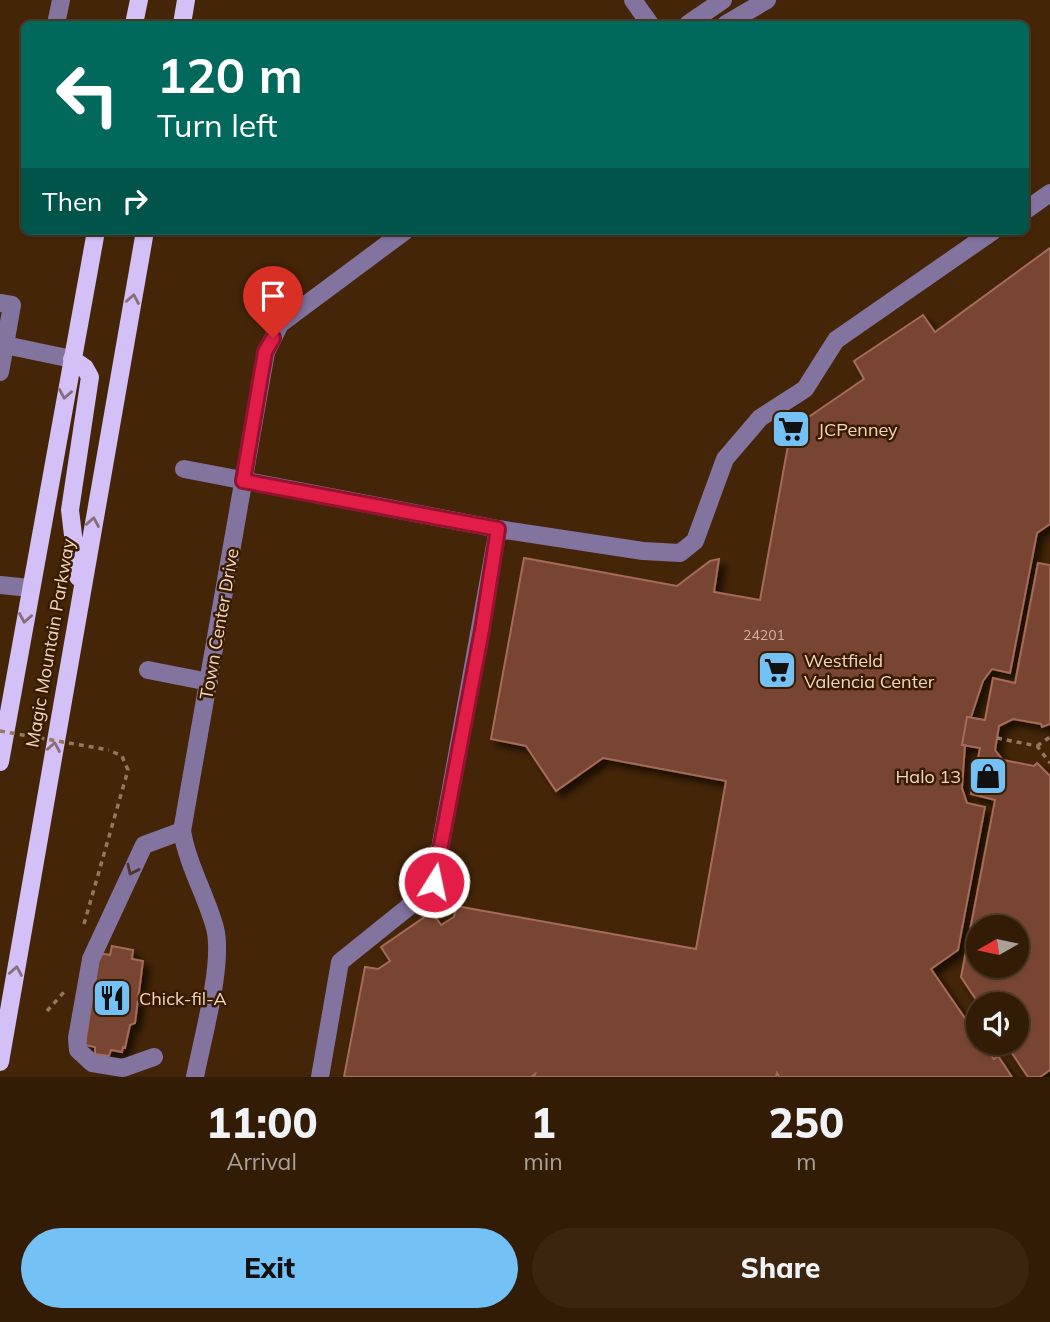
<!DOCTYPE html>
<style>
:root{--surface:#331c05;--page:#3b250f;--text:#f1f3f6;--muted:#a9a19a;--line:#4e3a27;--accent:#73c1f5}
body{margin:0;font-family:Mulish,sans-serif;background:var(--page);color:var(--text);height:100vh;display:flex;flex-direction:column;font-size:26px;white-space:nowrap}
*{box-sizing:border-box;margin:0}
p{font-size:23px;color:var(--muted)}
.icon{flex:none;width:38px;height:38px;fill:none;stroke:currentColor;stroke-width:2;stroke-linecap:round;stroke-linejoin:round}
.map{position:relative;height:1077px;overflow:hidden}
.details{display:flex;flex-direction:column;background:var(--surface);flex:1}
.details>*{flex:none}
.hud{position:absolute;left:21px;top:21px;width:1008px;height:214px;border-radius:10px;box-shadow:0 2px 5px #0004,0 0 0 2px var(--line);background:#00695c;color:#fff;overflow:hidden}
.needle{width:46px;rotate:261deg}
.tools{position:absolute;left:966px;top:915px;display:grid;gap:14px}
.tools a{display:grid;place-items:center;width:63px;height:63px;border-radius:50%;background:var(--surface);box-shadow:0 2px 5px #0004,0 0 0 2px var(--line);font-size:35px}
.pin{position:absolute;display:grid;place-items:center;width:60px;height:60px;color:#fff;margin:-72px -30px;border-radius:50% 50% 50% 0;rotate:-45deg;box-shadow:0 0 7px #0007}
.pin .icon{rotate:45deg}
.me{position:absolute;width:77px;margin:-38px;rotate:10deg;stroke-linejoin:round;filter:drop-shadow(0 0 5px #0008)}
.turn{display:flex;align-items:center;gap:24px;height:147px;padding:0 21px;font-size:32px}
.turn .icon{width:91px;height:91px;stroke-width:2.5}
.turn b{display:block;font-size:49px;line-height:60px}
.then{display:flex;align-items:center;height:66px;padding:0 21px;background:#0003;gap:14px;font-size:26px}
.eta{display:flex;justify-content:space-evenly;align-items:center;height:119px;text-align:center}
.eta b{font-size:42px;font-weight:800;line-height:49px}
.action{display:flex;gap:14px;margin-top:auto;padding:14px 21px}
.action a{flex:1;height:80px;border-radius:42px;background:var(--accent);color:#111;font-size:28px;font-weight:800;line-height:80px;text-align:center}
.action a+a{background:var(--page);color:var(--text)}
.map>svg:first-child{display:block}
</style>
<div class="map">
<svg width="1050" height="1077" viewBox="0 0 1050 1077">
<defs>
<filter id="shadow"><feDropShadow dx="6" dy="6" stdDeviation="3.5" flood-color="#0009"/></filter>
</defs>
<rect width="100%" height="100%" fill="#442507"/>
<path fill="#784431" stroke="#a46c58" stroke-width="2" fill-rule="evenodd" filter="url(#shadow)" d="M1050,248V524L1037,533L1010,673L992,669L983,681L971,717H967L962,745H965L962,788L967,803L985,807L958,950L931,969L978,1037V1043H982L994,1059L998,1056L1012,1077H779L777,1073L776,1077H534L535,1074L531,1077H344L365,967L378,969L390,961L381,947L432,912L441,925L454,917L456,906L696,949L726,781L603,758L556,791L526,746L491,739L524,558L677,586L710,561L719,559L714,592L760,600L791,429L864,379L854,361L923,315L935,332Z
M1038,563L1050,565V724L1042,727L1041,724L1013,719L999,726L995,750L1003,760L1034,766L1037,763L1050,776V1070L1040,1077H1028L1005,1043H1017V1004H979L961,977L995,800L971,794L980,748L962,745L967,717L985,720L993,678L1015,683ZM978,928H1017V966H978Z
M112,946L133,950L132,959L143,961L135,1023L130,1025L125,1048L123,1047L122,1052L111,1050L109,1056L95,1054V1047L85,1045L99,953L110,955Z"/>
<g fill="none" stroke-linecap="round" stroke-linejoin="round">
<path stroke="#94775e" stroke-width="3.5" stroke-dasharray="5 5" stroke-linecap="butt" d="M997,738L1037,746L1050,763
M1037,746L1050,737
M84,924L128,770L122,756L109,750
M47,1011L64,992"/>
<path stroke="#82739f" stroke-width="18" d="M633,0L650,24
M56,24L61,0
M688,24L723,0
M726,24L767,0
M1026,210L1050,193
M0,303L12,305L5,345
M0,372L5,345L72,359
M184,469L498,529
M0,585L30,588
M148,670L209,682
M154,1057L123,1068L92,1063L78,1050L77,1038L91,959L144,845L182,831
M195,1077C202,1040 224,963 215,928C206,895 188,866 182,831L266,352L280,324L405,231
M320,1077L340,962L432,888L434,882L498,529L643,551L680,553L695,541L725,459L760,418L805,389L836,340L993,231"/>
<path stroke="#d2c0f6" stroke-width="18" d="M134,24L139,0
M182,24L186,0
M72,359L85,368L90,377L70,510L78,577
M0,762L96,231
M0,1062L145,231"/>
<path stroke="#94775e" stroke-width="3.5" stroke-dasharray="5 5" stroke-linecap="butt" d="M0,731L109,750"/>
</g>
<defs><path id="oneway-chevron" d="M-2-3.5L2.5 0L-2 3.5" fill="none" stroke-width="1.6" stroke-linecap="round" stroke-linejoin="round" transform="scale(1.75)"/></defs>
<g stroke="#866e7b">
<use href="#oneway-chevron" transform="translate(133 299) rotate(-80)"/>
<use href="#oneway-chevron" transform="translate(65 394) rotate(100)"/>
<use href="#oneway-chevron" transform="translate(93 522) rotate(-80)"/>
<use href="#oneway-chevron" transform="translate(25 618) rotate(100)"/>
<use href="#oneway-chevron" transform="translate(54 747) rotate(-80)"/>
<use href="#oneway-chevron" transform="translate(16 971) rotate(-80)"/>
</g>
<use stroke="#4f3530" href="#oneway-chevron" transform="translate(132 870) rotate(115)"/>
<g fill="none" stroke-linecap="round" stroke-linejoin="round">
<g stroke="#92132f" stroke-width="18">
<path id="route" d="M273,338L265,352L243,481L498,529L482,630L434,882"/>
</g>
<use href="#route" stroke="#e11d48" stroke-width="12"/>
</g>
<defs>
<g id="supermarket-square" transform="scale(2.0125)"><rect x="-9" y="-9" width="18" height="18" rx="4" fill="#73c1f5" stroke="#391b00"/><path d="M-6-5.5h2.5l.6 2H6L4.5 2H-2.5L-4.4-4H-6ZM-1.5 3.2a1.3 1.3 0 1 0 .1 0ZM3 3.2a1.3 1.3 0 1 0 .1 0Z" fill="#111"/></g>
<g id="shop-square" transform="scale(2.0125)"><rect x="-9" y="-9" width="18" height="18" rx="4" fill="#73c1f5" stroke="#391b00"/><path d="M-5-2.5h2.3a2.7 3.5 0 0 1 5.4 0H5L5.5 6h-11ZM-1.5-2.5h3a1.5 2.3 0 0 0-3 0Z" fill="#111"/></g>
<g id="restaurant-square" transform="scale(2.0125)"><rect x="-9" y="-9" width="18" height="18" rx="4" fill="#73c1f5" stroke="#391b00"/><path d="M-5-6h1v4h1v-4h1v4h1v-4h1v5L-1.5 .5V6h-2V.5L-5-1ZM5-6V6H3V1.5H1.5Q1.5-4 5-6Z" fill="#111"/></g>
</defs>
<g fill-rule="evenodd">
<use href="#supermarket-square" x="791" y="429"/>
<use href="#supermarket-square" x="777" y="670"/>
<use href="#shop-square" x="988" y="776"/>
<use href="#restaurant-square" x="112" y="998"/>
</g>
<g text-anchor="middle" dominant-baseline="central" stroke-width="5" stroke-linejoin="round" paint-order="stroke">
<g font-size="14" fill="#d2b29e">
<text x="764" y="635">24201</text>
</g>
<g font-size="18" fill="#f0d6c2" stroke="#391b00" text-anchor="start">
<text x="818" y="429">JCPenney</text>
<text x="804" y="660">Westfield<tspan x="804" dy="21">Valencia Center</tspan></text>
<text x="961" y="776" text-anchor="end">Halo 13</text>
<text x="139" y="998">Chick-fil-A</text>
</g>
<g font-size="18" fill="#f0d6c2" stroke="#391b00">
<text transform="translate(219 624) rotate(-80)">Town Center Drive</text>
<text transform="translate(50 643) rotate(-80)">Magic Mountain Parkway</text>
</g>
</g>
</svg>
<div class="tools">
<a><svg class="needle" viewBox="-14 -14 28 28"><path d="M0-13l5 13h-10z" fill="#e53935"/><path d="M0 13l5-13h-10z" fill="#a9a19a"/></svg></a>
<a><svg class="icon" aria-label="sound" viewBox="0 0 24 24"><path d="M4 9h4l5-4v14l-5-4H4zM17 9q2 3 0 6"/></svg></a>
</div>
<div class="pin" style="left:273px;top:338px;background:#d93025"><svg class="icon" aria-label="arrive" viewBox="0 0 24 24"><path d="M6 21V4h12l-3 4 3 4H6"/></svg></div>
<svg class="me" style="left:434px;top:882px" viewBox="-20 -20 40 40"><circle r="17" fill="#e11d48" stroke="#fff" stroke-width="3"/><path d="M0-11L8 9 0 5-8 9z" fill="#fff"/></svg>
<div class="hud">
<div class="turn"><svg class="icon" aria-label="left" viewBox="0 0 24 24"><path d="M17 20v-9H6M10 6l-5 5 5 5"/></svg><div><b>120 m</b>Turn left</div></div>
<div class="then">Then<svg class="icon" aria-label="right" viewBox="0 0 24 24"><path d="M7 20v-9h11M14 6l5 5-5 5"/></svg></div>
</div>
</div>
<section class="details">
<div class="eta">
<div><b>11:00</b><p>Arrival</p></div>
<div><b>1</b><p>min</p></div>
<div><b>250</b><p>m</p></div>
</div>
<div class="action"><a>Exit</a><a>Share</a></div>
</section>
